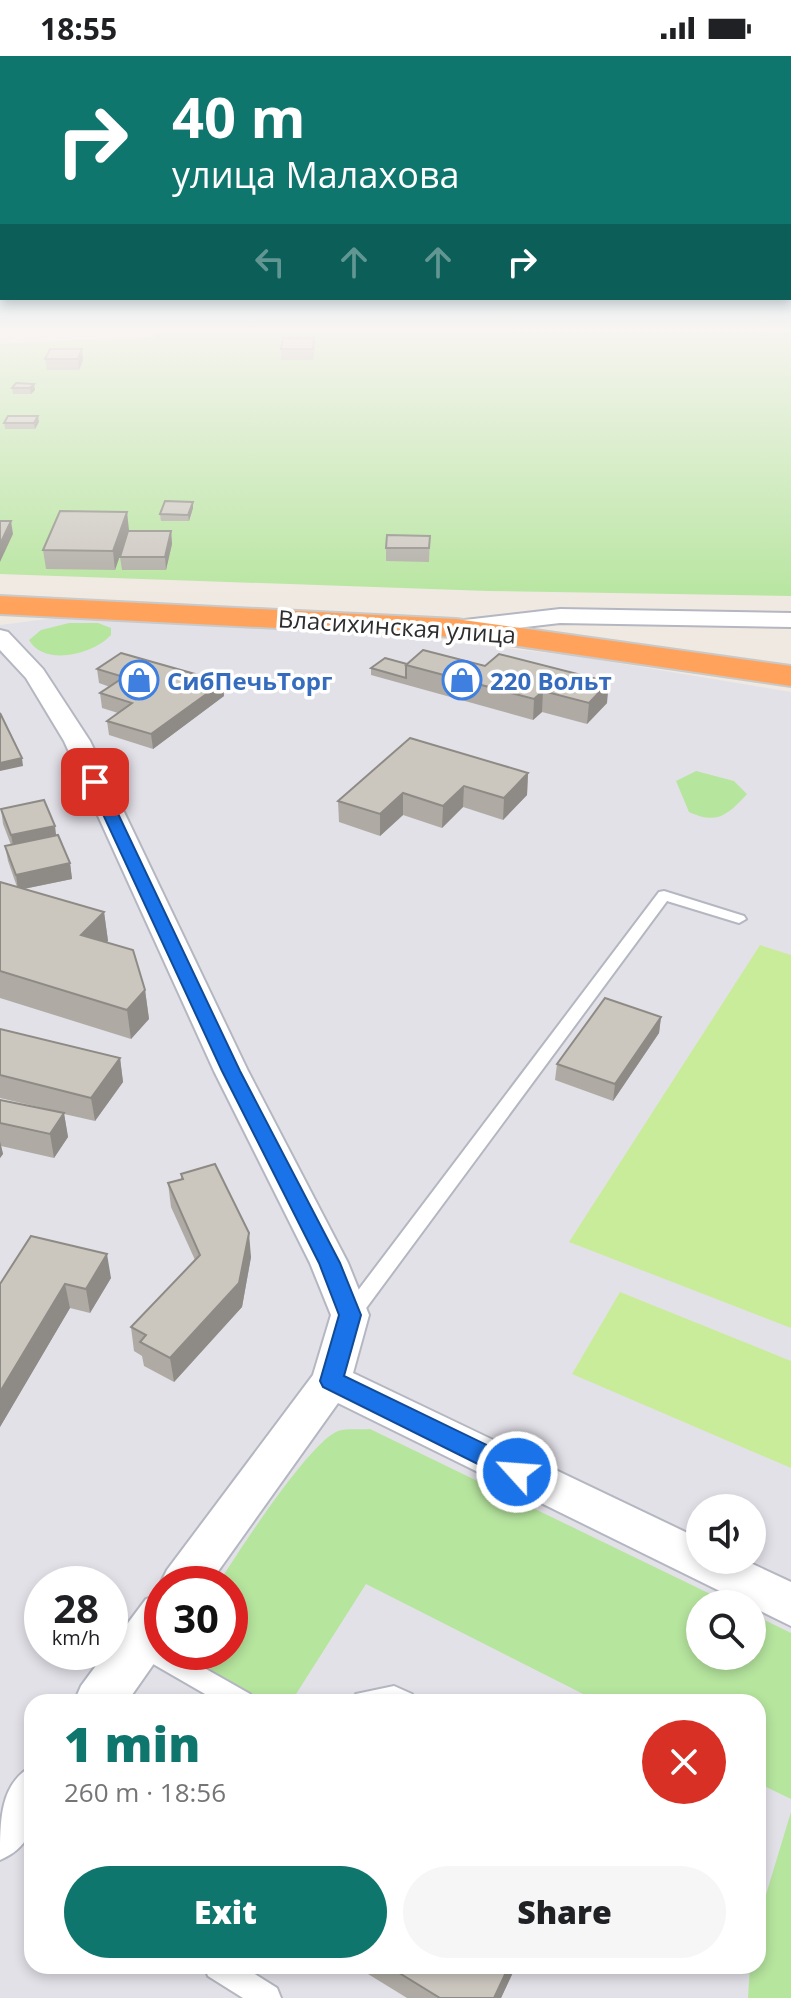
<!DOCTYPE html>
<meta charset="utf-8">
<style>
:root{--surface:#fff;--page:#f6f6f6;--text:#202124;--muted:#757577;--accent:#0f766e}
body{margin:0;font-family:"Open Sans",sans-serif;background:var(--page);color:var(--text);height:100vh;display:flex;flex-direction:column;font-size:30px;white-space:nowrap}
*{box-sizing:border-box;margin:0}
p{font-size:26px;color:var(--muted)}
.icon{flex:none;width:44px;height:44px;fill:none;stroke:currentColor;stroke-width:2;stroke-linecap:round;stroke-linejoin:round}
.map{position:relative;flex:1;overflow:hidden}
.sheet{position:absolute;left:24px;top:1638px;width:742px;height:280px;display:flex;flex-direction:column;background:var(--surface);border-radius:24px;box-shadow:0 4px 12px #0003}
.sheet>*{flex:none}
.banner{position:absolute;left:0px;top:0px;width:792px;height:244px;box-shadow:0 4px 12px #0003;background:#0f766e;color:#fff;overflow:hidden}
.fabs{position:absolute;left:686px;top:1438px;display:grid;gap:16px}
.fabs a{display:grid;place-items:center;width:80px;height:80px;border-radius:50%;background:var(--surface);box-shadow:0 4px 12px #0003;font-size:40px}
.speed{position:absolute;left:24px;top:1510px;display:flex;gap:16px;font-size:40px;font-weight:700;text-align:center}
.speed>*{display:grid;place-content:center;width:104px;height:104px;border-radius:50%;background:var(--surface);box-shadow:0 4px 12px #0003;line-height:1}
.speed small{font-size:20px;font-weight:400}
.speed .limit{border:12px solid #d22;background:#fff;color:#111}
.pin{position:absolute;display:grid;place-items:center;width:68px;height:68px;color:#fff;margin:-34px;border-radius:16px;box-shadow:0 4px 12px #0006}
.me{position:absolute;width:88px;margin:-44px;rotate:296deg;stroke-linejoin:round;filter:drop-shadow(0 0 6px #0008)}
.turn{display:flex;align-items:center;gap:28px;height:168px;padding:0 40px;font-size:36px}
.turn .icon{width:104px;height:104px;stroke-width:2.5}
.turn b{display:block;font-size:56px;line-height:68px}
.lanes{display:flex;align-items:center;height:76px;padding:0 40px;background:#0003;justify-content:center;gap:40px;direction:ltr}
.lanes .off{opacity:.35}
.round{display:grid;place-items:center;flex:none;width:84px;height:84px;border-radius:42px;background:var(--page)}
.overview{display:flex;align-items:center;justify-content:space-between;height:136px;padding:0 40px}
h1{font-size:48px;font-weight:800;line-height:60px;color:var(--accent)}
.action{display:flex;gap:16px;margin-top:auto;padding:16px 40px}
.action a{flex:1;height:92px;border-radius:48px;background:var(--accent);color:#fff;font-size:32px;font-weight:800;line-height:92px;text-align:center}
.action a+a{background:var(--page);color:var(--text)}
.status{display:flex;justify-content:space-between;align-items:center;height:56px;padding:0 40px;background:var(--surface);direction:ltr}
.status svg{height:22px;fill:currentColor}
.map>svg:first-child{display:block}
</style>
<div class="status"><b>18:55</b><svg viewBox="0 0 49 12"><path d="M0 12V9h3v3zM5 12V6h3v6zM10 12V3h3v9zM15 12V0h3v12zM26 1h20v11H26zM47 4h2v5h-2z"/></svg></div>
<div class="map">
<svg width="791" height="1942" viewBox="0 0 791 1942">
<rect width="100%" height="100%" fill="#efe9e1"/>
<path fill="#e3e1e8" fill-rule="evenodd" d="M55,562L371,577L582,601L791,636V1942H0V569ZM700,1452H752V1504H700ZM42,1528H110V1596H42ZM162,1528H230V1596H162ZM700,1548H752V1600H700ZM32,1646H758V1910H32Z"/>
<path fill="#b6e59e" d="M154,276H791V540L488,535L0,518V288L155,281Z
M69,567H98L111,572V579C94,598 44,611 29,584L41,574Z
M696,715L734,725L747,738C728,759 717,769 689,756L676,725Z
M370,1373L731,1548H700V1600H752V1558L791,1577V1743L758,1727V1646H599L366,1528L291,1646C257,1646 208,1629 195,1596H230V1528H218C236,1499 310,1385 338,1375C347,1372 361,1374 370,1373Z
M791,1756V1942H748L750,1910H758V1865Z"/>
<path fill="#c9ec9a" d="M760,889L791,899V1272L569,1186Z
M620,1236L791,1305V1412L572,1318Z"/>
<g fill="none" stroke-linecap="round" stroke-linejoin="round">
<g stroke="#b4b7c1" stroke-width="4">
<path id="lane" d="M664,835L744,860L746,863L739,867L667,845L358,1263L351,1266L344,1263L341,1258L344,1253L659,836Z
M142,1578L162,1588V1596H176L250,1638L254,1646H219L134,1597L130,1589L134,1581Z
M394,1630L412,1638L416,1646H352L356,1638Z
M204,1910H242L277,1932L281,1942H243L208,1920Z"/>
</g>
<g stroke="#b4b7c1" stroke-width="4">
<path id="street" d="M560,553L791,557V571L560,567L456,579L445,572L456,565Z
M0,574L8,576L43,613L90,685L248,1015L348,1207L369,1259L353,1317L700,1483V1504H744L791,1526V1570L338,1347L209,1528H162V1531L160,1528L167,1514L313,1319L331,1259L310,1207L214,1015L64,685L26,622L0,594Z
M162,1537V1596L127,1646H74L81,1630L106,1596H110V1591L146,1543Z
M32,1710C32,1750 44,1785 0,1804C0,1763 0,1728 32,1710Z"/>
</g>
<g stroke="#c9c9c9" stroke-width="4">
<path id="highway" d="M0,540L456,563L791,610V630L456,581L0,558Z"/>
</g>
<use href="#lane" fill="#fff" fill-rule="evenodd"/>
<use href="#street" fill="#fff" fill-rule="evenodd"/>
<use href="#highway" fill="#ffa35c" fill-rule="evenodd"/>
</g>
<path fill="#afaba4" d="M82,293L83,304L79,314H47L45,303Z
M281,293H315L313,304H281Z
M16,327L35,334L31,338H13L12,332Z
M39,366L35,373H5L4,367Z
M193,446V452L189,465H161L160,458Z
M127,456L128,475H171L172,488L166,514H122L120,501L122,493L115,514L46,513L43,494Z
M430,480L429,506L386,505V492Z
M407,608L607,647L587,668L542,656L533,664L371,619V612Z
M97,613L224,640L153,693L109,679L107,665L118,657L102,652L100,637L110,631L99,627Z
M528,717L527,739L503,764L463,751L442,772L403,759L380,780L339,766L338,745Z
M1,753L56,779L70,807L72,823L24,833L104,856L108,885L106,886L145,934L149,963L131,983L0,942V826L17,831L8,805L5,790L11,789L3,768Z
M661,961L659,977L613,1045L555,1024L557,1008Z
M0,973L120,1002L123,1026L95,1065L64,1058L68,1081L54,1102L1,1090L3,1098L0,1102V1044L55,1055L0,1042Z
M181,1118L251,1201L242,1251L174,1326L144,1310L142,1300L134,1295L131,1271L195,1204L171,1151L168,1127L181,1123Z
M111,1222L90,1257L70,1252L0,1371V1228Z
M355,1910H516L501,1942H407Z"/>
<path fill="#8e8b86" d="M82,293L83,304L79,314L78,303Z
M34,328L35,334L31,338L30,332Z
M38,360L39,366L35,373L34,367Z
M193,446V452L189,465L188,459Z
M127,456L129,474L115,514L113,495Z
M11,465L13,478L0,506V488Z
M171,475L172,488L166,514L165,501Z
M223,626L224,640L153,693L151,678Z
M609,626L607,647L587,668L589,647Z
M543,635L542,656L533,664L534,643Z
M22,702L23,710L0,715V707Z
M528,717L527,739L503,764L504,742Z
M464,730L463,751L442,772L443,750Z
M403,737V759L380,780V758Z
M55,770L57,786L14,795L11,779Z
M70,807L72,823L18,834L16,819Z
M104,856L108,885L85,908L81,879Z
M145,934L149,963L131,983L127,954Z
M661,961L659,977L613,1045L615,1028Z
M120,1002L123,1026L95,1065L91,1042Z
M64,1057L68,1081L54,1102L50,1078Z
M0,1085L3,1098L0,1102Z
M249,1177L251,1201L242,1251L174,1326L170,1302Z
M107,1198L111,1222L90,1257L86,1233Z
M65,1228L70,1252L0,1371V1336Z
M509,1910H516L501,1942H494Z"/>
<path fill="#cbc7bf" stroke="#8e8b86" stroke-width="2" d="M283,282H314L313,293H281Z
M50,293H82L78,303H45Z
M16,327L34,328L30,332H12Z
M8,360H38L34,367H4Z
M165,445L193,446L188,459L160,458Z
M60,455L127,456L113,495L43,494Z
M0,465H11L0,488Z
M128,475H171L165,501H120Z
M387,479L430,480L429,492H386Z
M423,594L485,610L499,598L609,626L589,647L543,635L534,643L406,609Z
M121,597L223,626L151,678L107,665L132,647L100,637L124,621L97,613Z
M385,602L407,608L406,609V622L371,612Z
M0,657L22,702L0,707Z
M410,682L528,717L504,742L464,730L443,750L403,737L380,758L338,745Z
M44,744L55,770L11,779L1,753Z
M58,779L70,807L16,819L5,790Z
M0,826L104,856L81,879L133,894L145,934L127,954L0,915Z
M605,942L661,961L615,1028L557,1008Z
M0,973L120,1002L91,1042L0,1019Z
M0,1044L64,1057L50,1078L0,1067Z
M215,1108L249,1177L239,1227L170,1302L140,1286L146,1279L131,1271L200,1199L168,1127L183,1123L181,1118Z
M31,1180L107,1198L86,1233L65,1228L0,1336V1228Z
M388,1910H509L494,1942H440Z"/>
<linearGradient id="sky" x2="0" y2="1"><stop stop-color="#7abfeb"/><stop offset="0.5" stop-color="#f8f5f2"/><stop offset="1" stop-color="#f8f5f2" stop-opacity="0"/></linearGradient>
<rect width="791" height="548" fill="url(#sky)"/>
<path fill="#1a73e8" stroke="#114b97" stroke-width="2" d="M95,722L103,726L240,1015L340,1207L361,1259L344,1320L526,1408L529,1416L526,1423L517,1426L508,1423L323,1331L320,1325L339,1259L319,1207L222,1015L88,726Z"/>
<defs>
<g id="shop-ring" transform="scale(2)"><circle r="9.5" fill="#fff" stroke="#3f7fe0" stroke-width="1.5"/><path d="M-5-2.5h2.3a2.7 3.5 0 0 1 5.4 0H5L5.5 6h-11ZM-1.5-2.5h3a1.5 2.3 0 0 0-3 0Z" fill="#3f7fe0"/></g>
</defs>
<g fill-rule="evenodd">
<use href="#shop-ring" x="139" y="624"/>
<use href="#shop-ring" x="462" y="624"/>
</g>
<g text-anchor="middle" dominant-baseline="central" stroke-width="7" stroke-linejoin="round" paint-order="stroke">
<g font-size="24" fill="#2e2e2e" stroke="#fff">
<text transform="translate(397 570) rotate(4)">Власихинская улица</text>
</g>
<g font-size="24" font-weight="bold" fill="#366cbe" stroke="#fff" text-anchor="start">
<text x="167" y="624">СибПечьТорг</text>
<text x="490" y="624">220 Вольт</text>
</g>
</g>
</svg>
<div class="fabs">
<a><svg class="icon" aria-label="sound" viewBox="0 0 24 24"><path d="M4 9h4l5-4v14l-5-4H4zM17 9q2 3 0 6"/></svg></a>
<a><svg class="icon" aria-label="search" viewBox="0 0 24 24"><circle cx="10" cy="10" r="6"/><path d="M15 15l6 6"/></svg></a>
</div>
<div class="speed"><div>28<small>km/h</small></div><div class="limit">30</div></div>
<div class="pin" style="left:95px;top:726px;background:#d93025"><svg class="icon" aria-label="arrive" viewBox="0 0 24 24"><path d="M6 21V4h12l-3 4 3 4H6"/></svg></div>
<svg class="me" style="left:517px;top:1416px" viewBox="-20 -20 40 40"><circle r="17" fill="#1a73e8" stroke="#fff" stroke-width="3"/><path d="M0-11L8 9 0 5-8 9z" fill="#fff"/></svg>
<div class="banner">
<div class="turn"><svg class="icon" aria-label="right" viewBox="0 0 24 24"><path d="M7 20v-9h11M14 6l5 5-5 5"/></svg><div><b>40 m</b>улица Малахова</div></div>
<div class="lanes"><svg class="icon off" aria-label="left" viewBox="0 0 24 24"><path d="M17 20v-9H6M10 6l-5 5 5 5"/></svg><svg class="icon off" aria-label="ahead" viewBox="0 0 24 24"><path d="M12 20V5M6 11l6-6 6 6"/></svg><svg class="icon off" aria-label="ahead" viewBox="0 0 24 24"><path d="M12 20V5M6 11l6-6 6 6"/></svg><svg class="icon" aria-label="right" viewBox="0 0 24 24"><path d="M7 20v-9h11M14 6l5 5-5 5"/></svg></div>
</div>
<section class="sheet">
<div class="overview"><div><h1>1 min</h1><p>260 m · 18:56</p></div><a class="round" style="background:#d93025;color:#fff"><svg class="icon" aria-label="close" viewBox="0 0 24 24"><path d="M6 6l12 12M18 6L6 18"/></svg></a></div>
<div class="action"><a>Exit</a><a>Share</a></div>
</section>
</div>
